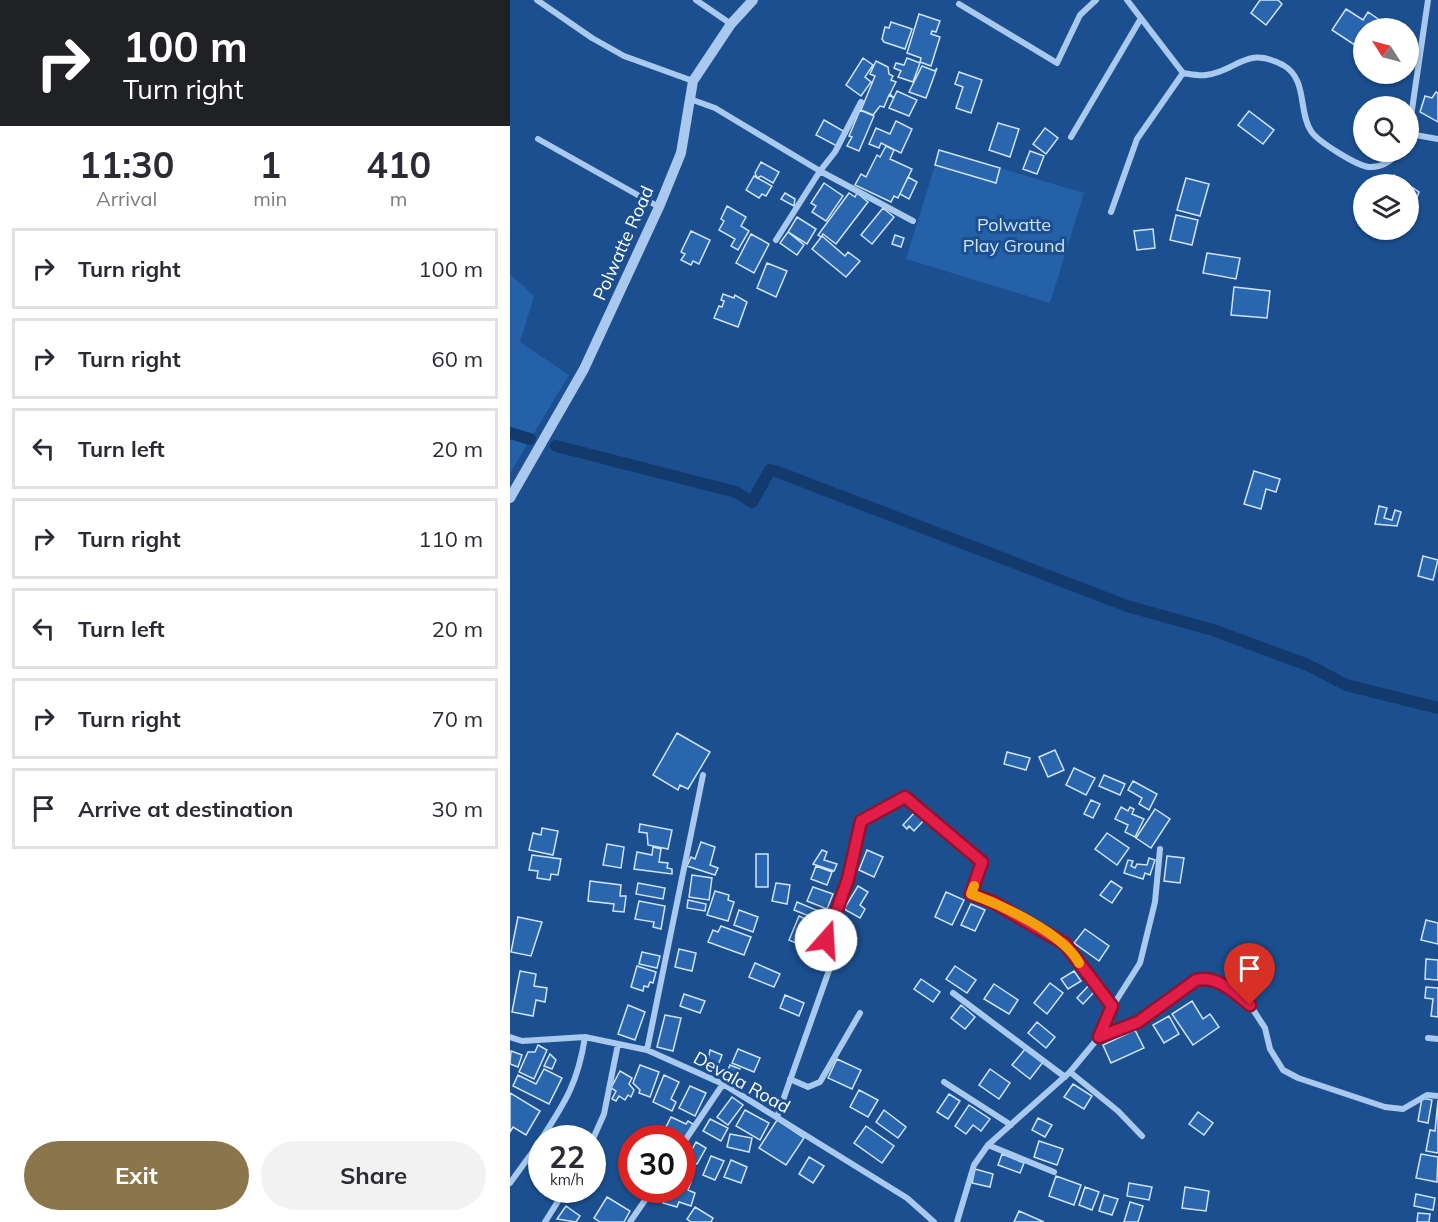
<!DOCTYPE html>
<style>
:root{--surface:#fff;--page:#f2f2f3;--text:#2b2b33;--muted:#7c7c81;--line:#e1e1e2;--accent:#8a764a}
body{margin:0;font-family:Mulish,sans-serif;background:var(--page);color:var(--text);height:100vh;display:flex;flex-direction:column;font-size:22px;white-space:nowrap}
*{box-sizing:border-box;margin:0}
p{font-size:20px;color:var(--muted)}
.icon{flex:none;width:33px;height:33px;fill:none;stroke:currentColor;stroke-width:2;stroke-linecap:round;stroke-linejoin:round}
.map{position:relative;flex:1;overflow:hidden}
.side{display:flex;flex-direction:column;background:var(--surface);width:510px}
.side>*{flex:none}
.hud{background:#202124;color:#fff;overflow:hidden}
.needle{width:39px;rotate:306deg}
.buttons{position:absolute;left:843px;top:18px;display:grid;gap:12px}
.buttons a{display:grid;place-items:center;width:66px;height:66px;border-radius:50%;background:var(--surface);box-shadow:0 2px 4px #0004;font-size:30px}
.speed{position:absolute;left:18px;top:1125px;display:flex;gap:12px;font-size:30px;font-weight:700;text-align:center}
.speed>*{display:grid;place-content:center;width:78px;height:78px;border-radius:50%;background:var(--surface);box-shadow:0 2px 4px #0004;line-height:1}
.speed small{font-size:15px;font-weight:400}
.speed .limit{border:9px solid #d22;background:#fff;color:#111}
.pin{position:absolute;display:grid;place-items:center;width:51px;height:51px;color:#fff;margin:-62px -26px;border-radius:50% 50% 50% 0;rotate:-45deg;box-shadow:0 0 6px #0007}
.pin .icon{rotate:45deg}
.me{position:absolute;width:66px;margin:-33px;rotate:19deg;stroke-linejoin:round;filter:drop-shadow(0 0 4px #0008)}
.turn{display:flex;align-items:center;gap:21px;height:126px;padding:0 24px;font-size:27px}
.turn .icon{width:78px;height:78px;stroke-width:2.5}
.turn b{display:block;font-size:42px;line-height:51px}
.eta{display:flex;justify-content:space-evenly;align-items:center;height:102px;text-align:center}
.eta b{font-size:36px;font-weight:700;line-height:42px}
.action{display:flex;gap:12px;margin-top:auto;padding:12px 24px}
.action a{flex:1;height:69px;border-radius:36px;background:var(--accent);color:#fff;font-size:24px;font-weight:700;line-height:69px;text-align:center}
.action a+a{background:var(--page);color:var(--text)}
ul{padding:0;list-style:none}
li{display:flex;align-items:center;gap:18px;height:81px;margin:0 12px 9px;padding:0 12px;border:3px solid var(--line);border-radius:0px}
li div{flex:1}
li b{display:block;font-size:22px}
li em{font-style:normal}
main{display:flex;flex:1;min-height:0}
.map>svg:first-child{display:block}
</style>
<main>
<section class="side">
<div class="hud">
<div class="turn"><svg class="icon" aria-label="right" viewBox="0 0 24 24"><path d="M7 20v-9h11M14 6l5 5-5 5"/></svg><div><b>100 m</b>Turn right</div></div>
</div>
<div class="eta">
<div><b>11:30</b><p>Arrival</p></div>
<div><b>1</b><p>min</p></div>
<div><b>410</b><p>m</p></div>
</div>
<ul>
<li><svg class="icon" aria-label="right" viewBox="0 0 24 24"><path d="M7 20v-9h11M14 6l5 5-5 5"/></svg><div><b>Turn right</b></div><em>100 m</em></li>
<li><svg class="icon" aria-label="right" viewBox="0 0 24 24"><path d="M7 20v-9h11M14 6l5 5-5 5"/></svg><div><b>Turn right</b></div><em>60 m</em></li>
<li><svg class="icon" aria-label="left" viewBox="0 0 24 24"><path d="M17 20v-9H6M10 6l-5 5 5 5"/></svg><div><b>Turn left</b></div><em>20 m</em></li>
<li><svg class="icon" aria-label="right" viewBox="0 0 24 24"><path d="M7 20v-9h11M14 6l5 5-5 5"/></svg><div><b>Turn right</b></div><em>110 m</em></li>
<li><svg class="icon" aria-label="left" viewBox="0 0 24 24"><path d="M17 20v-9H6M10 6l-5 5 5 5"/></svg><div><b>Turn left</b></div><em>20 m</em></li>
<li><svg class="icon" aria-label="right" viewBox="0 0 24 24"><path d="M7 20v-9h11M14 6l5 5-5 5"/></svg><div><b>Turn right</b></div><em>70 m</em></li>
<li><svg class="icon" aria-label="arrive" viewBox="0 0 24 24"><path d="M6 21V4h12l-3 4 3 4H6"/></svg><div><b>Arrive at destination</b></div><em>30 m</em></li>
</ul>
<div class="action"><a>Exit</a><a>Share</a></div>
</section>
<div class="map">
<svg width="928" height="1222" viewBox="0 0 928 1222">
<rect width="100%" height="100%" fill="#1b4f8f"/>
<path fill="#2461a8" d="M425,165L485,183L490,168L574,193L540,303L396,259Z
M0,274L24,296L10,342L59,375L0,473Z"/>
<g fill="none" stroke-linecap="round" stroke-linejoin="round">
<path stroke="#123a6d" stroke-width="12" d="M0,433L20,439
M46,446L226,492L242,502L260,470L268,472L617,606L703,630L798,665L836,685L928,708"/>
</g>
<path fill="#2a66ad" stroke="#cfe3fa" stroke-width="1.5" d="M750,0H768L772,4L756,25L741,13Z
M836,9L853,20L858,12L877,25L874,28H854V51L822,30Z
M409,14L430,21L426,32L422,31L421,34L430,37L421,66L410,62L411,58L397,53Z
M381,22L402,29L395,49L374,42L372,39L375,27L379,28Z
M353,58L363,65L355,77L361,82L351,96L336,85Z
M397,58L410,63L403,82L388,77L391,71L384,68L386,63L394,65Z
M366,61L378,67L379,74L383,76L381,80L386,82L380,94L384,98L379,95L374,107L370,106L363,115L351,110L365,76L360,74Z
M412,66L425,71L427,68L416,98L399,92Z
M449,72L472,80L461,113L446,108L453,87L445,84Z
M387,91L407,100L399,116L379,108Z
M926,92L928,93V122L910,112L915,96L922,98Z
M350,110L364,116L349,151L337,146L342,137L339,136Z
M739,111L764,130L753,144L728,125Z
M314,120L335,132L327,146L306,135Z
M386,121L402,129L391,153L371,143L369,148L359,144L366,128L380,134Z
M488,123L509,129L500,157L479,150Z
M535,128L548,138L536,154L523,144Z
M376,146L384,150L380,159L402,169L388,198L384,196L381,202L345,185L351,174L356,177L367,155L370,157Z
M429,150L490,168L486,183L425,165Z
M520,151L534,156L527,174L513,169Z
M251,162L269,172L263,183L251,176L247,178L245,173Z
M884,175L909,192L900,217L898,184H878Z
M244,176L262,186L256,196L252,194L249,198L236,190Z
M398,177L407,182L399,199L390,194Z
M676,178L699,184L690,216L667,210Z
M314,183L333,196L316,221L302,212L306,206L301,203Z
M275,193L285,199L284,206L271,199Z
M339,193L345,197L347,193L358,202L326,244L313,234L311,237L308,235Z
M217,206L236,217L231,226L239,231L228,250L221,246L225,239L209,230L214,221L211,219Z
M373,208L384,217L362,244L351,235Z
M666,215L688,220L682,245L660,240Z
M287,217L306,229L297,244L278,232Z
M643,229L645,248L627,250L624,231Z
M181,231L200,240L189,264L183,261L181,265L171,260L175,254L171,252Z
M278,232L294,245L287,255L270,243Z
M241,234L259,244L244,273L226,263Z
M385,235L394,238L391,247L382,244Z
M312,236L335,256L338,252L350,261L336,277L302,249Z
M697,253L730,258L726,279L693,273Z
M257,263L277,271L266,297L247,288Z
M724,287L760,291L757,318L721,315Z
M213,294L224,298L225,295L237,302L228,327L204,318L209,306L212,307L214,301L211,300Z
M744,471L770,479L766,492L756,489L751,509L734,504Z
M869,506L877,508L874,518L882,520L885,510L891,512L887,526L865,524Z
M913,556L928,560L923,580L908,576Z
M167,733L200,752L178,789L170,785L168,790L143,775Z
M545,750L554,770L538,777L529,757Z
M497,752L520,758L516,770L494,764Z
M564,768L585,778L576,795L556,785Z
M594,775L615,784L610,795L589,786Z
M623,781L647,794L639,810L629,804L632,798L618,790Z
M581,800L590,804L583,818L574,814Z
M611,807L618,811L620,807L624,809L622,814L634,819L625,837L615,832L618,825L605,819Z
M645,809L660,819L641,848L626,838Z
M405,812L414,820L404,831L399,826L397,829L393,825Z
M130,824L162,830L158,849L138,845L137,833L129,832Z
M32,828L48,831L43,855L19,850L23,833L31,835Z
M597,833L619,848L607,865L585,849Z
M191,842L205,847L200,865L208,868L205,875L177,866L181,857L185,859Z
M97,844L114,847L111,868L93,865Z
M143,847L151,849L149,862L158,863L157,868L162,869V874L124,869L127,852L142,855Z
M312,850L317,852L314,860L327,864L324,871L303,864Z
M357,850L373,857L364,877L349,870Z
M246,854H258V887H246Z
M22,855L51,859L48,875L41,874L40,880L27,878L28,871L19,870Z
M657,856L674,858L670,883L654,881Z
M639,858L645,860L640,875L635,873L633,879L614,873L618,860L623,861L621,866L625,868L627,864L637,865Z
M306,866L322,872L317,885L301,879Z
M182,875L202,878L199,900L179,897Z
M80,881L111,885L110,896H116L114,912L103,911L104,904L78,901Z
M601,881L612,888L602,903L590,895Z
M128,883L155,888L153,899L126,894Z
M266,883L280,885L277,904L262,901Z
M348,886L358,892L350,905L355,909L350,918L334,909Z
M303,887L323,894L317,909L297,901Z
M205,891L219,895L218,900L224,902L218,921L197,915Z
M436,892L454,900L442,925L425,917Z
M178,900L196,904L195,911L177,908Z
M129,901L155,906L151,929L143,927L144,922L125,919Z
M287,902L318,915L314,922L284,910Z
M461,904L475,910L465,931L451,925Z
M229,910L248,917L243,932L224,925Z
M289,916L308,924L303,936L307,938L304,945L300,944L298,948L279,940Z
M8,917L32,922L21,956L1,952Z
M916,920L928,923V944L911,940Z
M211,926L241,937L234,955L198,942L203,930L208,932Z
M575,929L599,946L589,961L564,943Z
M169,949L186,953L182,971L165,967Z
M132,952L150,956L147,968L129,964Z
M916,959L928,960V980L915,979Z
M245,963L270,974L264,987L239,977Z
M127,966L146,972L143,983L140,982L138,987L134,986L133,991L121,987Z
M445,966L466,980L457,993L436,979Z
M10,971L26,974L24,986L37,988L35,1002L26,1000L23,1016L2,1012Z
M564,971L571,981L558,989L551,979Z
M411,979L430,992L423,1002L404,989Z
M540,983L553,993L537,1014L524,1003Z
M484,984L508,1000L499,1014L474,999Z
M580,984L586,990L573,1004L567,998Z
M916,987L928,988V1017L921,1016L923,999L915,998Z
M174,994L195,1001L190,1013L170,1006Z
M275,995L294,1003L289,1016L270,1008Z
M682,1001L693,1019L700,1014L709,1027L683,1045L662,1014Z
M118,1005L135,1012L125,1040L108,1034Z
M451,1005L465,1017L455,1029L441,1018Z
M155,1015L171,1018L163,1051L147,1047Z
M659,1016L669,1034L654,1043L643,1025Z
M527,1022L545,1037L536,1048L518,1033Z
M625,1030L634,1048L601,1063L593,1045Z
M28,1045L37,1050L24,1079L9,1072L18,1052H25Z
M516,1048L533,1062L520,1079L502,1065Z
M228,1049L250,1058L244,1072L222,1063Z
M200,1050L212,1055L205,1074L196,1070Z
M1,1051L12,1055L8,1067L0,1064Z
M40,1054L46,1060L42,1069L34,1066Z
M327,1059L351,1070L342,1089L318,1078Z
M130,1065L149,1072L140,1097L129,1093L130,1090L123,1083Z
M220,1065L230,1069L224,1082L215,1078Z
M34,1069L52,1078L39,1104L3,1086L8,1075L26,1084Z
M480,1069L500,1083L489,1099L469,1085Z
M110,1071L122,1078L119,1084L124,1090L121,1097L118,1095L115,1100L109,1096L106,1101L102,1099L106,1091L101,1088Z
M154,1075L169,1082L161,1099L166,1102L162,1111L143,1102Z
M563,1084L582,1096L574,1109L554,1097Z
M180,1086L196,1093L185,1116L169,1108Z
M349,1090L368,1100L358,1117L340,1107Z
M0,1093L30,1111L16,1135L3,1127L0,1132Z
M439,1094L450,1101L438,1119L427,1112Z
M222,1097L233,1105L218,1125L207,1117Z
M912,1098L922,1100L918,1123L908,1121Z
M928,1100V1153L916,1151L920,1130L925,1131Z
M459,1105L480,1119L471,1131L463,1125L456,1134L445,1126Z
M235,1110L259,1123L250,1140L226,1126Z
M374,1110L396,1127L388,1138L366,1122Z
M688,1112L703,1123L694,1135L679,1124Z
M161,1117L176,1124L178,1121L183,1124L175,1139L168,1136L167,1138L151,1137Z
M528,1118L542,1125L535,1137L522,1130Z
M200,1119L218,1128L211,1141L193,1131Z
M267,1120L294,1138L276,1165L249,1148Z
M356,1126L384,1146L372,1163L344,1143Z
M220,1134L242,1138L239,1152L217,1147Z
M529,1141L553,1149L547,1165L524,1157Z
M186,1142L196,1148L187,1164L177,1159Z
M492,1154L514,1163L510,1173L488,1165Z
M911,1154L928,1157L927,1182L906,1178Z
M201,1156L214,1161L205,1180L193,1175Z
M299,1157L314,1166L303,1183L289,1174Z
M221,1160L237,1167L231,1183L214,1177Z
M465,1169L483,1174L480,1187L462,1183Z
M546,1176L571,1185L564,1205L539,1196Z
M172,1179L181,1182L178,1190L185,1193L181,1206L169,1202L167,1207L153,1203L158,1190H172Z
M619,1183L642,1187L639,1200L617,1196Z
M575,1187L589,1192L582,1210L569,1205Z
M675,1187L699,1191L696,1211L672,1208Z
M906,1194L925,1198L923,1210L904,1206Z
M594,1195L608,1199L602,1215L589,1211Z
M97,1197L120,1211L114,1222H90L84,1218Z
M620,1202L633,1206L628,1222H614Z
M56,1206L70,1216L66,1222L47,1219Z
M185,1207L203,1218L201,1222H181L177,1219Z
M509,1211L534,1222H504Z
M908,1213L920,1214L919,1222H907Z"/>
<g fill="none" stroke-linecap="round" stroke-linejoin="round">
<path stroke="#a9c9ee" stroke-width="6" d="M27,0L82,38L114,56L183,81
M186,0L221,24
M617,0L673,73C680,74 689,76 696,75C728,71 735,45 773,65C798,79 788,112 801,131C807,141 847,166 859,167C873,168 881,160 890,152
M449,4L547,63L570,15L586,0
M180,99L205,108L310,171L403,221
M900,134L928,139
M561,137L630,20
M898,137L918,0
M28,139L149,207
M601,212L627,139L673,73
M266,240L310,171L325,152L351,102
M443,993L555,1077
M0,1037L12,1041L75,1037L137,1050L213,1084L397,1198L424,1222
M589,1037L602,1007L630,963L645,902L650,849
M918,1038L928,1039
M137,1050L193,775
M560,1072L608,1111L632,1136
M280,1079L298,1087L310,1082L350,1013
M434,1082L501,1125
M267,1117L322,962L316,940L338,879L352,821L395,797L472,862L461,894L483,902L555,944L602,1007
M32,1138C56,1101 68,1082 75,1037
M82,1141L94,1114L108,1044
M172,1145L213,1084
M478,1145L544,1172
M0,1183L32,1139
M35,1222L55,1190
M120,1222L142,1190
M447,1222L464,1165L478,1145L560,1072L589,1037L628,1022L686,980L702,979L740,1005L755,1028L760,1049L773,1070L788,1078L875,1107L893,1109L917,1095L928,1096"/>
<path stroke="#a9c9ee" stroke-width="10" d="M0,498L74,369L149,207L171,153L183,81L221,24L243,0"/>
</g>
<g fill="none" stroke-linecap="round" stroke-linejoin="round">
<g stroke="#92132f" stroke-width="15">
<path id="route" d="M316,940L338,879L351,821L395,797L472,862L461,894L483,902L555,944L602,1006L589,1037L628,1022L686,980C707,975 724,992 740,1005"/>
</g>
<use href="#route" stroke="#e11d48" stroke-width="10"/>
<path stroke="#f59e0b" stroke-width="10" d="M464,886L461,894C492,905 554,934 569,963"/>
</g>
<g text-anchor="middle" dominant-baseline="central" stroke-width="6" stroke-linejoin="round" paint-order="stroke">
<g font-size="18" fill="#cfe3fa" stroke="#1b4f8f">
<text x="504" y="224">Polwatte<tspan x="504" dy="21">Play Ground</tspan></text>
</g>
<g font-size="18" fill="#fff" stroke="#1b4f8f">
<text transform="translate(113 243) rotate(-66)">Polwatte Road</text>
<text transform="translate(232 1082) rotate(29)">Devala Road</text>
</g>
</g>
</svg>
<div class="buttons">
<a><svg class="needle" viewBox="-14 -14 28 28"><path d="M0-13l5 13h-10z" fill="#e53935"/><path d="M0 13l5-13h-10z" fill="#7c7c81"/></svg></a>
<a><svg class="icon" aria-label="search" viewBox="0 0 24 24"><circle cx="10" cy="10" r="6"/><path d="M15 15l6 6"/></svg></a>
<a><svg class="icon" aria-label="layers" viewBox="0 0 24 24"><path d="M12 4l9 5-9 5-9-5zM3 14l9 5 9-5"/></svg></a>
</div>
<div class="speed"><div>22<small>km/h</small></div><div class="limit">30</div></div>
<div class="pin" style="left:740px;top:1005px;background:#d93025"><svg class="icon" aria-label="arrive" viewBox="0 0 24 24"><path d="M6 21V4h12l-3 4 3 4H6"/></svg></div>
<svg class="me" style="left:316px;top:940px" viewBox="-20 -20 40 40"><circle r="19" fill="#fff"/><path d="M0-13L10 11 0 6-10 11z" fill="#e11d48"/></svg>
</div>
</main>
